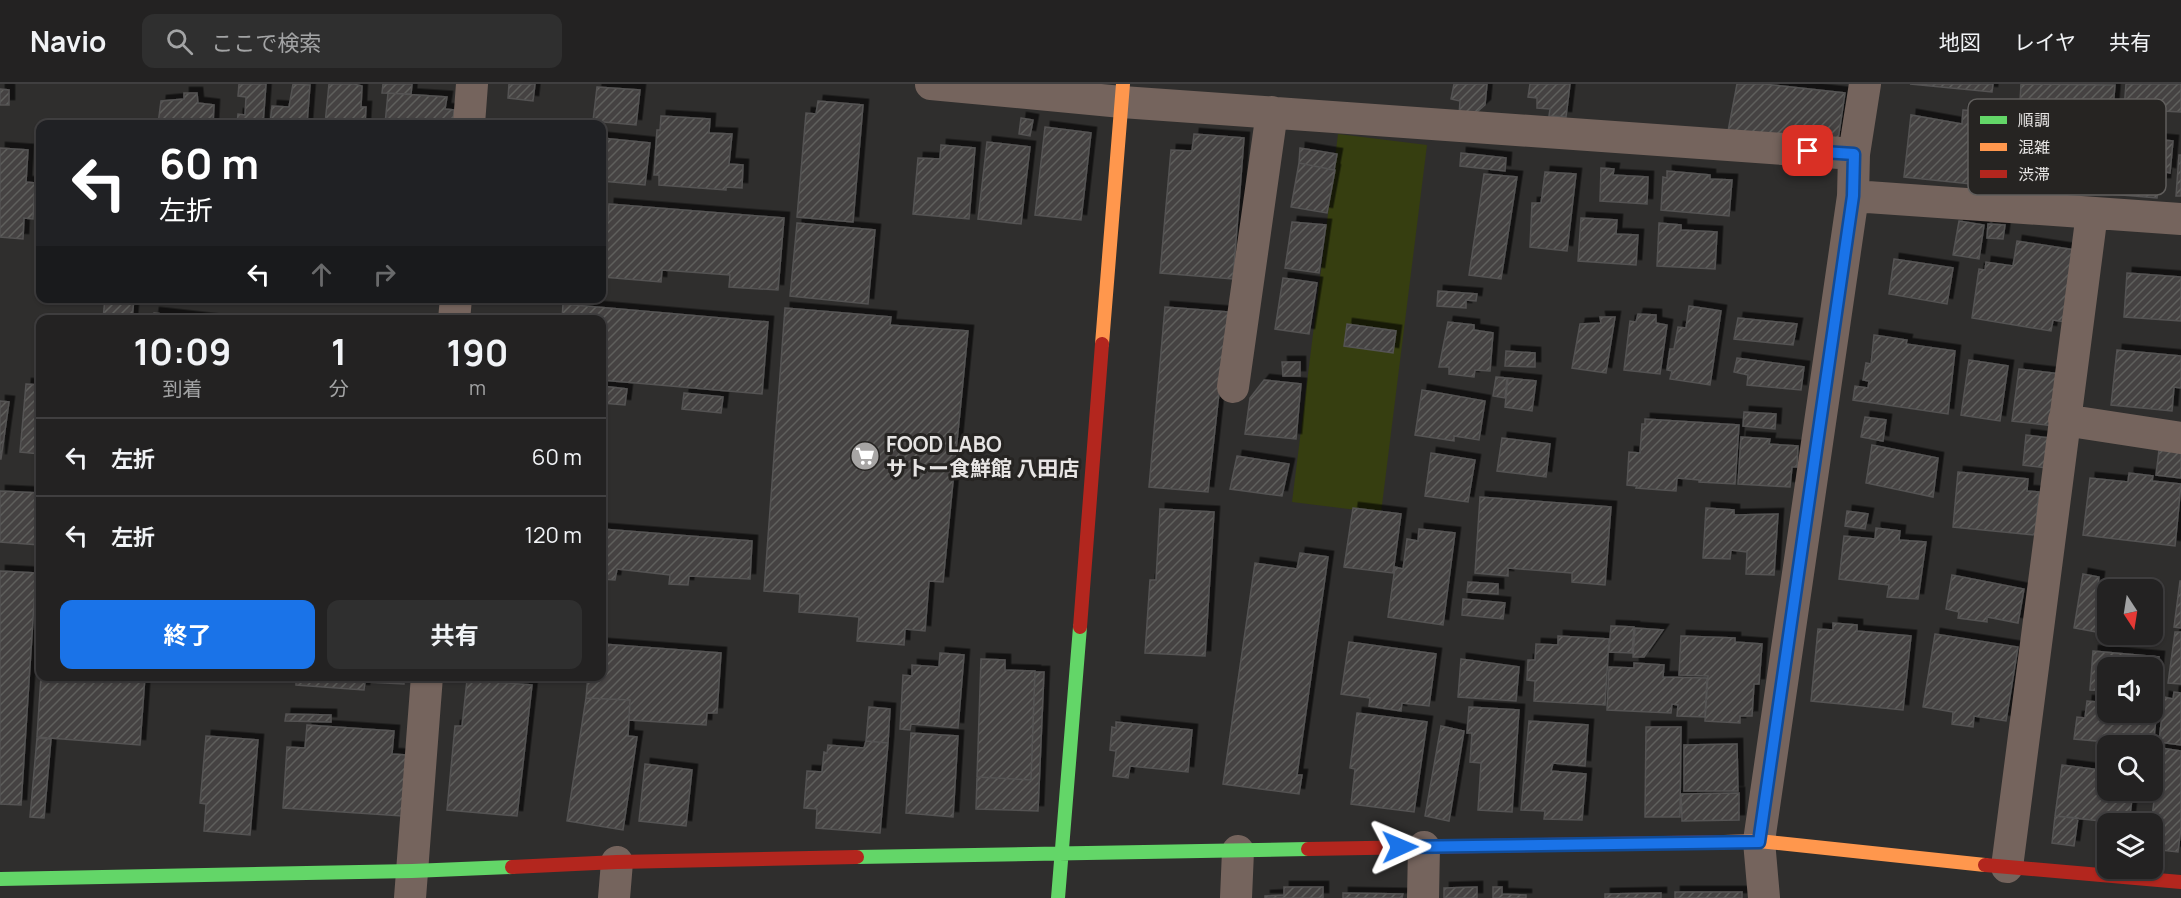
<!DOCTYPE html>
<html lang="ja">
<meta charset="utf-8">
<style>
:root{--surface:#232222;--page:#2f2f2f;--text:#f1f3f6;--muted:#a3a4a5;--line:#403f40;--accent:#1a73e8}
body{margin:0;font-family:Manrope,"Noto Sans JP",sans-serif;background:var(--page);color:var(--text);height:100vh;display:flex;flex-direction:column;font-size:22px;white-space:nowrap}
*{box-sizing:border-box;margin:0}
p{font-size:20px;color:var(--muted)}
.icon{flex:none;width:33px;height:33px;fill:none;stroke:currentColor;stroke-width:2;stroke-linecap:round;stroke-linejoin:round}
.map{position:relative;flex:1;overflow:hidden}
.drawer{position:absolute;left:36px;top:231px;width:570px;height:366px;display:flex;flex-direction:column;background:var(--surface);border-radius:12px;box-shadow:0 2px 4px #0004,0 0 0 2px var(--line)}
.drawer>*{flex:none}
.hud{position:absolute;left:36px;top:36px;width:570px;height:183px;border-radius:12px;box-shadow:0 2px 4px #0004,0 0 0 2px var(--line);background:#202124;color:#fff;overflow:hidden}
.needle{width:39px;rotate:168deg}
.buttons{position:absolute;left:2097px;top:495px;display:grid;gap:12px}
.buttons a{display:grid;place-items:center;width:66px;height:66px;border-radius:12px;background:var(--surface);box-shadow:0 2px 4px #0004,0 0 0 2px var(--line);font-size:30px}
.pin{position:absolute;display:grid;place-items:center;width:51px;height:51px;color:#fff;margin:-26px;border-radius:12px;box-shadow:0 3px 9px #0006}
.me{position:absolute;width:66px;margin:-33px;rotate:89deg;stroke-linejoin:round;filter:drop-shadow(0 0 4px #0008)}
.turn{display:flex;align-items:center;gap:21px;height:126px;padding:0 24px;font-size:27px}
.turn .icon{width:78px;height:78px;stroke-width:2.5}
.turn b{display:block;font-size:42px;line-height:51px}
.lanes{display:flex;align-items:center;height:57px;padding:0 24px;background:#0003;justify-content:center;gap:30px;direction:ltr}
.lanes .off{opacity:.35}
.eta{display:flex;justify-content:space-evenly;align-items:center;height:102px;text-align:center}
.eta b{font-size:36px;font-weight:700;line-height:42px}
.primary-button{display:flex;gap:12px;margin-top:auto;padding:12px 24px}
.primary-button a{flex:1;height:69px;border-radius:12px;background:var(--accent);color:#fff;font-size:24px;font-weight:700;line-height:69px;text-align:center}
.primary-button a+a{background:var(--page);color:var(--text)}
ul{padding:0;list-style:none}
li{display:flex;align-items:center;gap:18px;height:78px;padding:0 24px;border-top:2px solid var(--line)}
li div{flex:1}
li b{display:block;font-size:22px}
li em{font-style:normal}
header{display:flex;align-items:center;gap:36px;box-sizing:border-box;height:84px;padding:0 30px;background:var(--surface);border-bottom:2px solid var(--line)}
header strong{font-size:28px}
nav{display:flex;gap:33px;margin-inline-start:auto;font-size:21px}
.search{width:420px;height:54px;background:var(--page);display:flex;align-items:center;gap:15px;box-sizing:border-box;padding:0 21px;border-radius:12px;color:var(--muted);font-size:22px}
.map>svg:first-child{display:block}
</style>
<header>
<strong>Navio</strong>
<div class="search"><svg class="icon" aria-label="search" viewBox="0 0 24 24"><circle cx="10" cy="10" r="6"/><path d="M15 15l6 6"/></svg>ここで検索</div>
<nav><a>地図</a><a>レイヤ</a><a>共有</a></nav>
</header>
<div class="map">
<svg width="2181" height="814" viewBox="0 0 2181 814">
<defs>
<pattern id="building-hatch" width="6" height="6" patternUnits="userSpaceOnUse" patternTransform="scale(1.5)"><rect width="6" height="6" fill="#444342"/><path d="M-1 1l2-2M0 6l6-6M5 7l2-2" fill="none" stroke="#5f5e5d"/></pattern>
<filter id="shadow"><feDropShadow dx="5.5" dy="-5.5" stdDeviation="0" flood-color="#0009"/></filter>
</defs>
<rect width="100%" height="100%" fill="#2f2e2d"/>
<path fill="#363e10" d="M1338,50L1427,61L1381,429L1292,418Z"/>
<path fill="url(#building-hatch)" stroke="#545353" stroke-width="1.5" filter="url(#shadow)" d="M239,0H266L263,40H237L238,30L245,31L246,13L238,12Z
M293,0L310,1L307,40H270L272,22L289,23Z
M329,0H354L362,2L361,23H366L365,40H325Z
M383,0H412L411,10L382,9Z
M509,0H535L533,17L508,14Z
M1454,0H1487L1485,21L1470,34L1459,32L1460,17L1451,15Z
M1530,0H1570L1566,33L1549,32L1550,25L1537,24V14L1528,13Z
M1737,0H1764L1845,9L1837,63L1728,47Z
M1910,0H1993L1992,8Z
M2021,0L2115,1L2113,24L2020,17Z
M2126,0H2181V28L2124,25Z
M597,3L640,6L636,41L593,37Z
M0,5L9,6V21H0Z
M184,9H197L198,19L214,21L213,40H158L161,17L184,15Z
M388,9L447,13L445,25L454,26L453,40H385Z
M818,17L863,21L853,138L797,133L806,29L816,30Z
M1963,26L1977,27L1971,100L1904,93L1911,31L1962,40Z
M661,32L710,35L709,49L732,50L729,80L743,81L742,104L726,103V106L659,101V91H654L657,46H660Z
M1021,34L1033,36L1030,52L1019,50Z
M1045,43L1091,49L1081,136L1035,131Z
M2091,48L2152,53V55L2173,57L2170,89L2166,88L2165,99H2159L2157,114L2086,108Z
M1194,50L1244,54L1233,195L1160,189L1171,66L1192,67Z
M602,54L650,59L645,101L602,97Z
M987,58L1030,63L1021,140L978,135Z
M941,61L975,64L969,135L913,130L918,74L940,75Z
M0,64L28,66L26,98L35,99L33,135L24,134L23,155L0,153Z
M1300,64L1337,70L1334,86L1299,79Z
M1461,69L1506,74L1505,87L1460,82Z
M2179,71H2181V112H2176Z
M1299,79L1335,86L1327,129L1291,123Z
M1601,84L1614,85L1613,91L1648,93L1647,120L1600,117Z
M1667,87L1710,91V95L1732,96L1729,132L1661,126L1663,93L1667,94Z
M1545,88L1576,90L1567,167L1530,163L1532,119H1541Z
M1484,90L1517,93L1501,195L1469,191Z
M609,120L784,134L778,206L729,203L730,191L662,186L661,198L603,193Z
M1581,134L1617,136L1616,150L1638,151L1636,181L1578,177Z
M1959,137L1984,141L1979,175L1953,171Z
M1292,138L1326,141L1319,189L1285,184Z
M797,139L875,146L868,220L790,212Z
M1659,139L1681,141V146L1717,148L1715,185L1657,182Z
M1988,140L2005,141L2003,155L1987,154Z
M2017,157L2075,166L2065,238L2053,236L2051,247L1972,234L1979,185L1985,186L1986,178L2013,182Z
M1894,175L1953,184L1947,220L1889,210Z
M2127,189L2181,193V237L2124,233Z
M1283,194L1317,199L1309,250L1275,245Z
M1438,207L1477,210L1476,217L1466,216V224L1437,222Z
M105,214H134L132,236H103Z
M563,220L768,238L762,310L602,296V236H562Z
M1689,222L1721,227L1710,301L1670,295L1672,287L1667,286L1670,265H1674L1678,243L1686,244Z
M1165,223L1228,228L1208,408L1149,403Z
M785,224L891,233L890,241L968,247L943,498L929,497L925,547L905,545L904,561L857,557L859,533L799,528L800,510L764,507Z
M154,229L216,236H153Z
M1638,230L1656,231V239L1667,241L1660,290L1624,286L1630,237L1636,238Z
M1600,233H1615L1606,289L1572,284L1580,240L1601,239Z
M1738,234L1797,240L1793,261L1734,255Z
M1448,238L1474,241V246L1493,249L1490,287L1475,286L1474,293L1449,290V283H1439Z
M1347,240L1396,247L1393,269L1344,262Z
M1874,251L1907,256L1906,260L1955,267L1948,330L1853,316L1855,302L1868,304L1869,297L1863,296L1866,279L1871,280Z
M2117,266L2181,272V304L2174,303L2172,327L2111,321Z
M1506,267L1535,269V283L1505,282Z
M1737,274L1804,283L1801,306L1747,301L1748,291L1734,288Z
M1969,276L2008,282L2000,337L1961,331Z
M1282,278H1300V292H1283Z
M2019,285L2061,290L2054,342L2012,337Z
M1496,293L1507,294L1505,314L1493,312Z
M1508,294L1536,297L1532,327L1505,323Z
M1264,296L1301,300L1296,355L1245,350L1250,314Z
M26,300L40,301V370L20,368Z
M602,302L627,305L625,321L602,319Z
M1422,306L1485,317L1479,356L1454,352V357L1415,351Z
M684,309L723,313L721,329L682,325Z
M0,317L9,318L1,375H0Z
M1744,328L1776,330L1775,345L1743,342Z
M1865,333L1886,336L1883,357L1861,353Z
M1645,335L1739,341L1735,400L1699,398V396L1677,394L1676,407L1636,404L1637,402L1627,401L1629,368L1640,369L1642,340H1645Z
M2026,351L2057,355L2054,385L2023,381Z
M1741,353L1770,355L1769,360L1798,362L1797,383H1792L1790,403L1738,400Z
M1502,354L1550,360L1546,393L1497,387Z
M1872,361L1938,374L1933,413L1866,399Z
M2159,366L2181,368V394L2156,391Z
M1431,369L1475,376L1468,418L1425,412Z
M1237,372L1289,380L1282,412L1230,405Z
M1958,388L2028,395L2027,407L2039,408L2035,451L1953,443Z
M2129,389L2153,392L2152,397L2181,400L2175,462L2083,451L2090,394L2128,398Z
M0,407L40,409V468V461L0,458Z
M1480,413L1611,423L1605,501L1572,498V489L1508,484V492L1475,489Z
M1353,424L1401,430L1393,489L1344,483Z
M1706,424L1734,426V431L1778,430L1774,491L1746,490L1747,468L1731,466L1730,475L1703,474Z
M1160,425L1214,428L1205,572L1145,569L1150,496H1156Z
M1847,427L1868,430L1865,445L1845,442Z
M1876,444L1900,447L1899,456L1926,458L1918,515L1887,513L1889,501L1839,495L1844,452L1875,455Z
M602,445L752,457L750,495L689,492L688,501L669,500L670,491L617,485L615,496L602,495Z
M1419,445L1455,449L1443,541L1388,533L1395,483L1403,485L1407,455L1418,457Z
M1300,469L1328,473L1297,691H1302L1299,710L1223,700L1255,479L1297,485Z
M0,487L36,489L21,721L0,720Z
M2083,490L2099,493L2097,510L2108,512V550L2074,544Z
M1952,491L2024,505L2018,539L1987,533V538L1958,534L1959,528L1946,525Z
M2180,497H2181V544L2174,543Z
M1468,498L1498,500V510L1467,508Z
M1463,515L1505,519L1503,535L1462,531Z
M1833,539L1857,541V547L1911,552L1903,626L1811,617L1818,545L1833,546Z
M1611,542L1634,543L1632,569L1609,568Z
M1635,544L1663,546L1644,573H1633Z
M2175,548H2181V600L2168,599Z
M1935,550L2018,563L2006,637L1974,632L1973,643L1952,640L1953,628L1923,623Z
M1558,552L1609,555L1605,621L1534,617L1535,597L1527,596L1528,576H1535L1536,560L1558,561Z
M1681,552L1735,554V558L1762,560L1759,600H1754L1752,632H1740V639L1705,637L1708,592L1679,591Z
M1349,558L1436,570L1429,622L1402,619L1401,627L1369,622L1370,614L1341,610Z
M602,560L721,569L717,629H707L706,641L629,636L630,616L586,614L588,592H602Z
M2093,567L2159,573L2155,612H2152V584H2108V607L2090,606Z
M940,569L964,571L958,644L911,640L910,646L900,645L903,591L912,592V581L939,583Z
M981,575L1005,576V586L1035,587L1031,696L977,693Z
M1461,575L1519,583L1516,617L1458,613Z
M1634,579L1664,581L1663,593L1707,594L1705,633L1677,632L1678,621L1672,620L1671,629L1607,626L1609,583L1634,584Z
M1035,588H1044L1038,727L976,725L977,693L1031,696Z
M41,592H145L140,661L37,653Z
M296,592H404V600L365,598L364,606L296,601Z
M467,596L532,601L517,732L447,726L455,642H462Z
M2174,608L2181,609V661L2159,658L2164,613L2173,615Z
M586,614L630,616L628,652L637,653L623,746L567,737Z
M2087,617L2108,619V628H2152V624L2157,625L2153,663L2152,662L2074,655L2077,633L2085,634Z
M869,623L890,625L888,659L866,657Z
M1469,623L1519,626L1512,728L1478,726L1481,679L1470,678L1472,649H1467Z
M1357,629L1427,638L1414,728L1351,720L1355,685L1350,684Z
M286,630L331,631V638L285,637Z
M1529,637L1588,641L1585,682L1553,679L1551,687L1586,690L1582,736L1544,735L1545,727L1521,726Z
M1116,638L1192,646L1188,688L1130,682L1128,694L1113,692L1116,667L1110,666L1112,643L1116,644Z
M307,641L394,647L392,670L406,671L402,732L283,724L287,663L305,664Z
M1441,642L1464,647L1449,737L1425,732Z
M1646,643H1681L1680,733H1645Z
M911,649L958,652L953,733L906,729Z
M206,652L258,656L250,751L204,747L206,720L200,719Z
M37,654L51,655L44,734L30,733Z
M866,657L888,659L880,749L816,744L817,725L804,724L807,687L822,688L824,668L827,669L828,661L864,664Z
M1737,660L1738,707H1684V661Z
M2161,664L2181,667V744L2178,768L2152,765V740H2151Z
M645,680L692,686L686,742L639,737Z
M2062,681L2108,687V706H2133L2129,740L2055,732Z
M1739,709V736L1682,737L1681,710Z
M2055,732L2078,734L2074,762L2052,759Z
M1284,803H1323V814H1265V812L1284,811Z
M1477,803V814H1444V804Z
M1493,803H1502V810L1526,811V814H1493Z
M1675,808H1742V814H1675Z
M1343,809L1403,810L1402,814H1343Z
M1661,809V814H1605V810Z"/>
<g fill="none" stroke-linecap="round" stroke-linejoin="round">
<path stroke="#75645d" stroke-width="32" d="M931,0L1122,18L1854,70
M469,40L472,0
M1853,112L2181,135
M454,236L456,214
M1233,303L1272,28
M2064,336L2181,354
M2007,783L2092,129
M410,814L427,592
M614,814L617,778
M1236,814L1238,767
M1423,814L1424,763
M1764,814L1759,757L1853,112L1854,70L1865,0"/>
<path stroke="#63d668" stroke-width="14" d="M857,773L1308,765
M0,795L412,787L512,783
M1058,814L1080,543"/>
<path stroke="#ff974d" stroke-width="14" d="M1102,260L1123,0
M1724,758L1759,757L1985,781"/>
<path stroke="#b3261e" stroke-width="14" d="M1080,543L1102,260
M1308,765L1724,758
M1985,781L2181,798
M512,783L617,778L857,773"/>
</g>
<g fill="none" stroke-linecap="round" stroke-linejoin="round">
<g stroke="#114b97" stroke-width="15">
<path id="route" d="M1400,763L1759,758L1853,112L1854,70L1808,67"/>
</g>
<use href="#route" stroke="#1a73e8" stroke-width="10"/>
</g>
<defs>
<g id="supermarket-disc" transform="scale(1.5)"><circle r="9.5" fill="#a7a5a4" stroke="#262422"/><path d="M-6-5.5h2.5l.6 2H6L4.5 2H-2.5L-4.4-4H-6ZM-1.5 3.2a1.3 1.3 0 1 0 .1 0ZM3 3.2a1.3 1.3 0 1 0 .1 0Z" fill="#fff"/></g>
</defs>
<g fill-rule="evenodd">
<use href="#supermarket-disc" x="865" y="372"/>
</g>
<g text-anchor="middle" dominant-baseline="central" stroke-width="6" stroke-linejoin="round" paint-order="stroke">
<g font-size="21" font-weight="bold" fill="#e7e5e4" stroke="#262422" text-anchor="start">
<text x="886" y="360">FOOD LABO<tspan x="886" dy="24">サトー食鮮館 八田店</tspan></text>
</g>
</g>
<rect x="1968" y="15" width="198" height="96" rx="9" fill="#262422" stroke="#605e5c" stroke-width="1.5"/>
<rect x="1980" y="32" width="27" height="8" fill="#63d668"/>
<rect x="1980" y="59" width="27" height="8" fill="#ff974d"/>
<rect x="1980" y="86" width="27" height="8" fill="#b3261e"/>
<g font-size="16" fill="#e7e5e4">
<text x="2018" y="42">順調</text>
<text x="2018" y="69">混雑</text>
<text x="2018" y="96">渋滞</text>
</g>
</svg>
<div class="buttons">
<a><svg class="needle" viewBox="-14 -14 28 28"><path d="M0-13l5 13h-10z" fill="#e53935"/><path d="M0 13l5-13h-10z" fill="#a3a4a5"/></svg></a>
<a><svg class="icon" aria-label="sound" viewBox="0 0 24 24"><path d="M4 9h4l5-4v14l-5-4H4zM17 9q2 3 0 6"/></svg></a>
<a><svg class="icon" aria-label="search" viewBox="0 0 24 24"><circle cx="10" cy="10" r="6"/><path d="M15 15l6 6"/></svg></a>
<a><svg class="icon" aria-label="layers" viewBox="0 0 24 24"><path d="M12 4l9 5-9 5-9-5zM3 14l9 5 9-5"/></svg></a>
</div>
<div class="pin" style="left:1808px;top:67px;background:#d93025"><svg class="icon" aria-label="arrive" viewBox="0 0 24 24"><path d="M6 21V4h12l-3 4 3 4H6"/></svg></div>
<svg class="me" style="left:1400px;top:763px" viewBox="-20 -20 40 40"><path d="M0-17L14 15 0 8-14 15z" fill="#1a73e8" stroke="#fff" stroke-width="4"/></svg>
<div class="hud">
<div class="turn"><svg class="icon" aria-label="left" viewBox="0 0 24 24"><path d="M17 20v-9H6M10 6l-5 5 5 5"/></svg><div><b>60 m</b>左折</div></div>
<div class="lanes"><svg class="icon" aria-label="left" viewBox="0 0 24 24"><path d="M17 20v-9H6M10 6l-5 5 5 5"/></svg><svg class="icon off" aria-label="ahead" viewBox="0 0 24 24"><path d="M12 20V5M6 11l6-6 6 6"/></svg><svg class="icon off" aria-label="right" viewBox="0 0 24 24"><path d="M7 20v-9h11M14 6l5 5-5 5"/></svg></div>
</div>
<section class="drawer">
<div class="eta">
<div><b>10:09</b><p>到着</p></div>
<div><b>1</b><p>分</p></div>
<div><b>190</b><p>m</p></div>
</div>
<ul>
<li><svg class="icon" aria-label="left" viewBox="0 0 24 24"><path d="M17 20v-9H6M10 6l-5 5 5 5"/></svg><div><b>左折</b></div><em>60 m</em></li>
<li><svg class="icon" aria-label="left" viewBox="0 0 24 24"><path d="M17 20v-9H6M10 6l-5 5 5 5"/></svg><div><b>左折</b></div><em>120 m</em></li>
</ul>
<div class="primary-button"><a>終了</a><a>共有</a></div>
</section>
</div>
